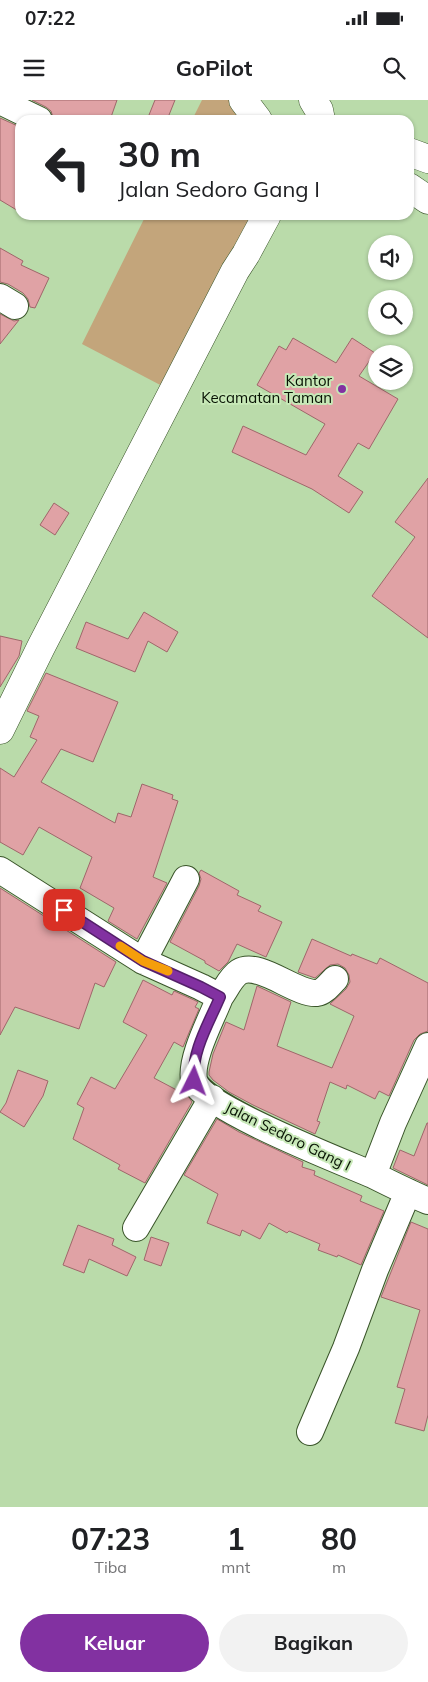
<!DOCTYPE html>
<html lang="id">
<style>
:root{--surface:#fff;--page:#f2f2f2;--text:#202124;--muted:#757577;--accent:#8231a1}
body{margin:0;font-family:Mulish,sans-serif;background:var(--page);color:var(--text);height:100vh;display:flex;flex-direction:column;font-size:19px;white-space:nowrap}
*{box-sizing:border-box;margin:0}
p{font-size:16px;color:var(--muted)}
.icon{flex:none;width:28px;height:28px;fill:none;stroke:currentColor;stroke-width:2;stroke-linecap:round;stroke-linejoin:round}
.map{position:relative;height:1407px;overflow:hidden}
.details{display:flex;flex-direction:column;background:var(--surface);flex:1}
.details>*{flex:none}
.top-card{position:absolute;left:15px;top:15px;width:399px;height:105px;border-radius:15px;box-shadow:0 1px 4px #0004;background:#fff;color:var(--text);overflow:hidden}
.tools{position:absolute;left:368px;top:135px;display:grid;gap:10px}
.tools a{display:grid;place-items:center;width:45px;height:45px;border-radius:50%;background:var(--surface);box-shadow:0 1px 4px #0004;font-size:25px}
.pin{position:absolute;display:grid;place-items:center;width:42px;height:42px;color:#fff;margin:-21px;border-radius:10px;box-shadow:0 2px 8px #0006}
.me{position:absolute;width:55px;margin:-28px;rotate:3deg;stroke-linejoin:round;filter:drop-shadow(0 0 4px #0008)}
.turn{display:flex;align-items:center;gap:18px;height:105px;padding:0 20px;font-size:22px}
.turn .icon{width:65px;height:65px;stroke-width:2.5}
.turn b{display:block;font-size:35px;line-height:42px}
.eta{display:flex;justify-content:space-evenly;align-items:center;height:85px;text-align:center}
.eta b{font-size:30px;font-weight:700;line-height:35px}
.action{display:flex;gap:10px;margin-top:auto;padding:10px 20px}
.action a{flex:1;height:58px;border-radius:30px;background:var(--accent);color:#fff;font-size:20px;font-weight:700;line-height:58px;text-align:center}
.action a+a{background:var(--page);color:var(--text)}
.status{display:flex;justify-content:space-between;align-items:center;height:35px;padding:0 25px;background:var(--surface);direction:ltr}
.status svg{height:14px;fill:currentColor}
header{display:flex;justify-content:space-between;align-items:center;height:65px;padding:0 20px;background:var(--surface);font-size:22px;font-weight:700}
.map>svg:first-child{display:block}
</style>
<div class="status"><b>07:22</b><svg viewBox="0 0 49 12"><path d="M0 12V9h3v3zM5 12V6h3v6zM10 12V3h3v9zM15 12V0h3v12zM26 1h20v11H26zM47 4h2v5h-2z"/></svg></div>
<header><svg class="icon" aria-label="menu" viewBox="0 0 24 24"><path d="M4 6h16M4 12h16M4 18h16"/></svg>GoPilot<svg class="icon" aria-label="search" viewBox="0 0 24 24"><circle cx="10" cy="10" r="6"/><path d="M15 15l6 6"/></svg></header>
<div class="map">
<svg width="428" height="1407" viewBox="0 0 428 1407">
<rect width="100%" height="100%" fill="#badbaa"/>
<path fill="#c3a57b" d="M202,0H231L238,20H192Z
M146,115H251V129L166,288L82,244Z"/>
<path fill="#e0a2a5" stroke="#9f666a" d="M32,0H117L110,20H54L51,11L46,7Z
M155,0H175L167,20H147Z
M0,18L20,27V112L0,100Z
M0,148L23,161L21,165L49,178L35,208L30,207L28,199L23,193L8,184L0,182Z
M0,214L14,221L19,220L0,244Z
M293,238L336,263L352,238L375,253L359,276L398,299L369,349L358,343L338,376L363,392L349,413L312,389L232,352L243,326L306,355L325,324L257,285L279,246L286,250Z
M428,378V538L372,496L415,437L395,422Z
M54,403L69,413L55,435L40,425Z
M144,512L178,532L167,552L148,541L135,572L76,548L86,522L128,539Z
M0,536L22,541L19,556L0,587Z
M46,573L118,602L93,662L61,649L41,682L115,723L118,713L131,717L142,684L173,695L172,699L178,701L153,777L167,783L137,839L108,821L114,808L80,788L92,757L39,727L23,755L0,742V668L14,677L37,640L30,637L39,616L27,611Z
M201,770L239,791L237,795L261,806L258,811L282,822L266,857L237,844L228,862L219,871L205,863V861L170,842L199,786L201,779L199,773Z
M0,788L116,862L104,887L95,883L79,929L15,907L0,935Z
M312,839L351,856L352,854L377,864L380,858L428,883V931L420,934L414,940L389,996L379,991L375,999L347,985L346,989L330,982L317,1021L320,1022L315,1034L253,1005L229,992L213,980L209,975V972L213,954L226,922L244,930L257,886L291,902L277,946L332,968L354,916L330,904L346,889L350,882L349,875L345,868L338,864L330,865L315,878L298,872Z
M143,880L172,895L174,891L194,900L198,902L195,907L199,909L183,947L174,942L154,978L188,996L192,1002L145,1083L118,1069L120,1065L73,1039L84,1008L77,1004L91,977L115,989L147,935L123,922Z
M18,970L48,981L43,996L24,1027L0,1012L6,1003Z
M217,1019L239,1032L303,1062L302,1067L315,1071L314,1075L362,1096L360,1101L384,1111L361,1165L338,1155L337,1157L318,1150L320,1144L289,1131L287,1133L269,1123L260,1139L242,1130L240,1136L207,1123L218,1094L184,1075Z
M427,1023H428V1085L393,1068L400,1050L414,1056Z
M411,1122L428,1129V1315L424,1331L395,1323L405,1289L397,1287L420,1210L381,1197Z
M78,1125L114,1139L112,1145L136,1157L127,1176L89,1159L84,1173L63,1165Z
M151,1137L169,1143L161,1166L144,1160Z"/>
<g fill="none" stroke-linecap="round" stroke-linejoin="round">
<g stroke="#395429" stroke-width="28">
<path id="minor" d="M0,1L39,20
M0,197L15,206
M0,770L143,861L201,887L220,897C212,918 190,958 194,980C201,1007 343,1062 373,1075C391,1084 409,1093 428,1101
M143,861L186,779
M220,897C226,889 231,877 239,872C259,860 296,895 317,893C324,892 330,884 335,879
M373,1075L393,1023L428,946
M136,1128L212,998
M310,1332L346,1248L375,1170L408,1092"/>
</g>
<g stroke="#395429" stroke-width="29">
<path id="tertiary" d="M243,0L258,20
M313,0L319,10L321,20
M409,52L428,59
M409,87L428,100
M0,630L41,547L235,171L246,154L267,115"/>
</g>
<use href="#minor" stroke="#fff" stroke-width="26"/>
<use href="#tertiary" stroke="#fff" stroke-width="28"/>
</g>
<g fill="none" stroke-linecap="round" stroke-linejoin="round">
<g stroke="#542069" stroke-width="12">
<path id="route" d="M64,810L143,861L201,887L220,897C209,923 191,952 194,981"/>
</g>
<use href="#route" stroke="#8231a1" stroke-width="9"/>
<path stroke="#f59e0b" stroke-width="9" d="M120,846L143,861L168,871"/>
</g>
<circle fill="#8231a1" stroke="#c7e8b7" stroke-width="2" cx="342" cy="289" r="5"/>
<g text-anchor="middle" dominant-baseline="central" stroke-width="4" stroke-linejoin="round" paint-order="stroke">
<g font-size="15" fill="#071203" stroke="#c7e8b7" text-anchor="end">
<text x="332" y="280">Kantor<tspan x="332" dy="17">Kecamatan Taman</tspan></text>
</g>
<g font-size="15" fill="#071203" stroke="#c7e8b7">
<text transform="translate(288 1036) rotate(26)">Jalan Sedoro Gang I</text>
</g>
</g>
</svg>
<div class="tools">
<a><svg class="icon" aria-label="sound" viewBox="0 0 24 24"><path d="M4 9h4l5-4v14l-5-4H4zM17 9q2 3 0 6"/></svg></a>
<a><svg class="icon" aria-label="search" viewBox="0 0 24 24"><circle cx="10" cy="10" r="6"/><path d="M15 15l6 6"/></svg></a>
<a><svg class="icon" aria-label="layers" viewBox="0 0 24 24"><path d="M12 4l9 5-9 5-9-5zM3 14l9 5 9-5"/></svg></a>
</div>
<div class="pin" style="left:64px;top:810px;background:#d93025"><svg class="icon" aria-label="arrive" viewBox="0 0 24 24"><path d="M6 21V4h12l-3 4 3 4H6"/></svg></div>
<svg class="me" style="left:194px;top:981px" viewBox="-20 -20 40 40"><path d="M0-17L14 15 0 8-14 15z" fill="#8231a1" stroke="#fff" stroke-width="4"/></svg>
<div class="top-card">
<div class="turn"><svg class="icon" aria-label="left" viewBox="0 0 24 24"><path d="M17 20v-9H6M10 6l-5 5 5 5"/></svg><div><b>30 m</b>Jalan Sedoro Gang I</div></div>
</div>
</div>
<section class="details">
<div class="eta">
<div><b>07:23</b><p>Tiba</p></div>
<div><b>1</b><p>mnt</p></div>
<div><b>80</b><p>m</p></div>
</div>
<div class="action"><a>Keluar</a><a>Bagikan</a></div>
</section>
